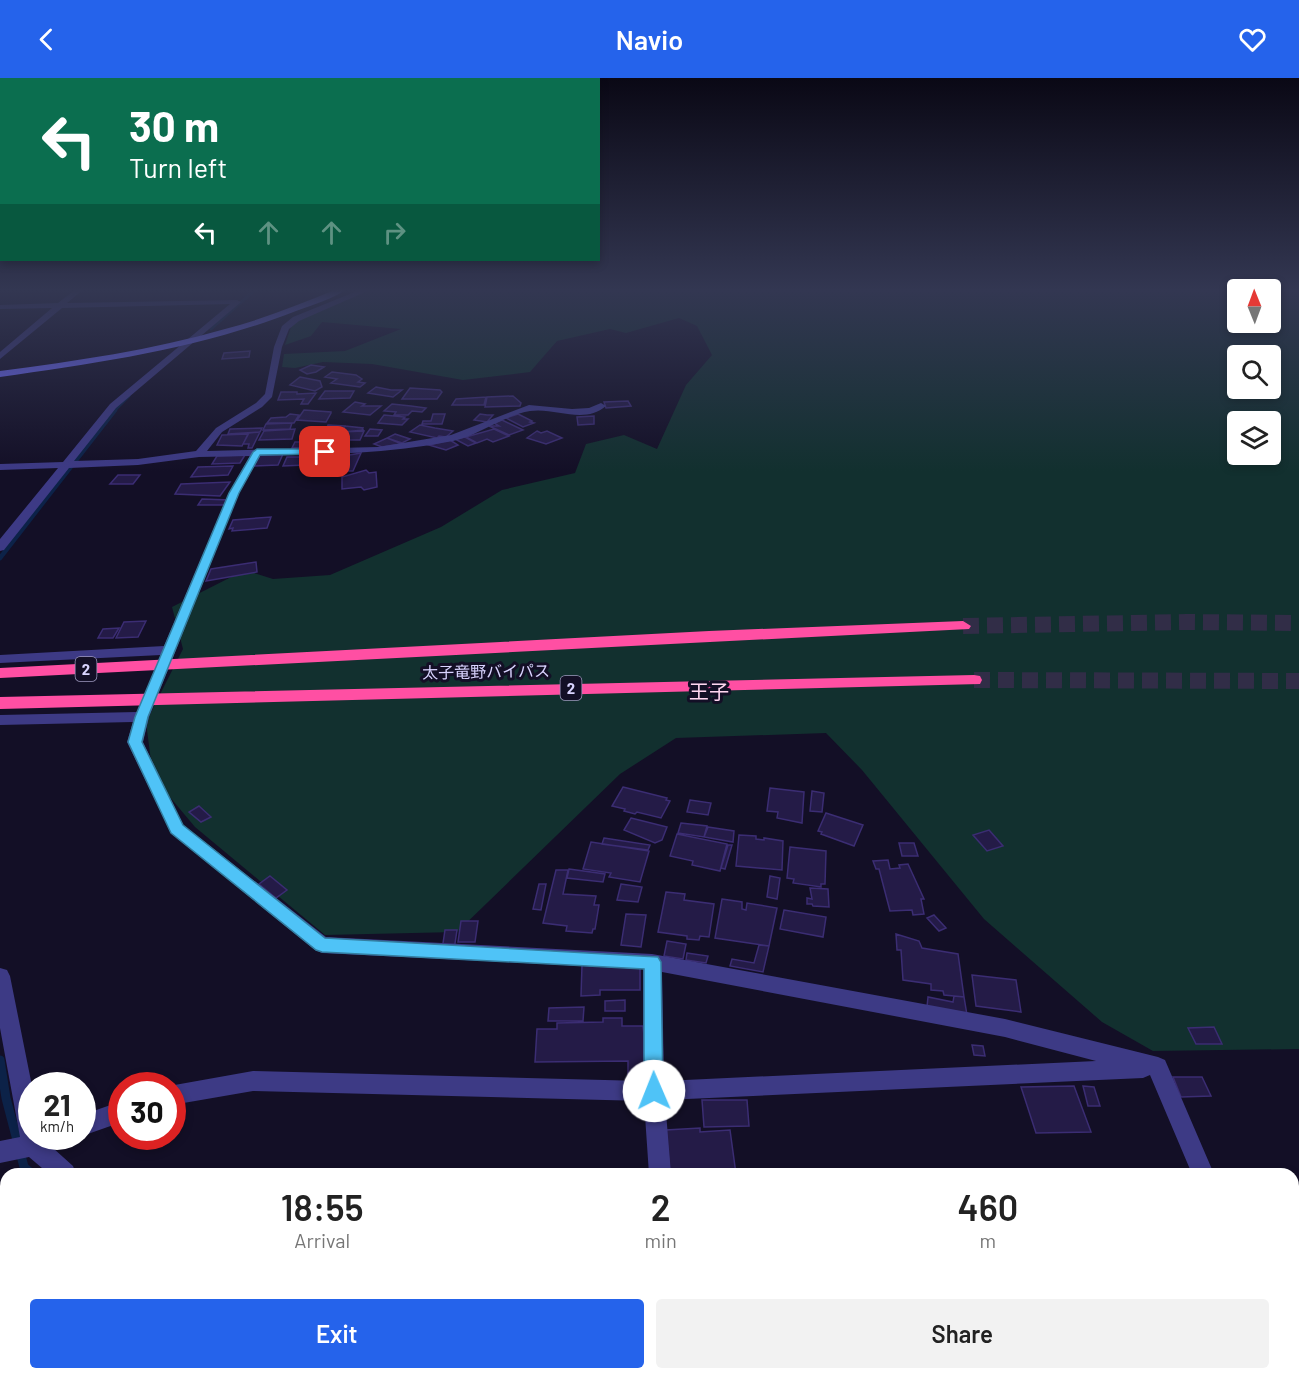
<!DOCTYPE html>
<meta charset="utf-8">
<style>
:root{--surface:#fff;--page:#f2f2f2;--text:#222;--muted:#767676;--accent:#2563eb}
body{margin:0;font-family:Barlow,"Noto Sans JP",sans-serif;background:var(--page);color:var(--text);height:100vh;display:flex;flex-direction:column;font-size:22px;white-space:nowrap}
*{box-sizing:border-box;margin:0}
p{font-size:20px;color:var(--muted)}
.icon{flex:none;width:33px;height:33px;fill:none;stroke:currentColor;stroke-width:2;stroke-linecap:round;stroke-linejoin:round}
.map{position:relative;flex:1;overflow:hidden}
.side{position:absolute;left:0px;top:1090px;width:1299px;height:212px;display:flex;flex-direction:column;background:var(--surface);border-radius:18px 18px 0 0;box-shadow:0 3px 9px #0003}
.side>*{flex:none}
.hud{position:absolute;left:0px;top:0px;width:600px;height:183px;box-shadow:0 3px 9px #0003;background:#0b6e4f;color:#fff;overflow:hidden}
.needle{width:39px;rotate:359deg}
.controls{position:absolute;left:1227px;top:201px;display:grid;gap:12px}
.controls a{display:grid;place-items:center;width:54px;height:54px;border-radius:6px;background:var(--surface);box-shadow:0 3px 9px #0003;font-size:30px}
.speed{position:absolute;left:18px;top:994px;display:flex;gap:12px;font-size:30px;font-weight:700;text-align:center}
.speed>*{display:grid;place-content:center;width:78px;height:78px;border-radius:50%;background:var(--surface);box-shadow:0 3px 9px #0003;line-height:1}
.speed small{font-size:15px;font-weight:400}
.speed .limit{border:9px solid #d22;background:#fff;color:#111}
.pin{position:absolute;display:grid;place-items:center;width:51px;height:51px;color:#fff;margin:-26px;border-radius:12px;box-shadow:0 3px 9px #0006}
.me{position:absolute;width:66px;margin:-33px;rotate:359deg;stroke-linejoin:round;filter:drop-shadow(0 0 4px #0008)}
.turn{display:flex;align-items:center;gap:21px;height:126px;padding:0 30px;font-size:27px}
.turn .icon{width:78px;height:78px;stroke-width:2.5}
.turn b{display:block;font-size:42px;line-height:51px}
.lanes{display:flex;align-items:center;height:57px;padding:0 30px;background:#0003;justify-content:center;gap:30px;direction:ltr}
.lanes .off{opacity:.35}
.eta{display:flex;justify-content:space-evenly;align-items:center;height:102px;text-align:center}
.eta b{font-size:36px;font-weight:600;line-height:42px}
.cta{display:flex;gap:12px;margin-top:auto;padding:12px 30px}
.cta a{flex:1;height:69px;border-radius:6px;background:var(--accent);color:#fff;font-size:24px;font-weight:600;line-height:69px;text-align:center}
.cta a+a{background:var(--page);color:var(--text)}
header{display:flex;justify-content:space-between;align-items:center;height:78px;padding:0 30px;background:var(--accent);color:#fff;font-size:27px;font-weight:600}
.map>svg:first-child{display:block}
</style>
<header><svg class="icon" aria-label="back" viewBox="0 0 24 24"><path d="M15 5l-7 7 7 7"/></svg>Navio<svg class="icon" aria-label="heart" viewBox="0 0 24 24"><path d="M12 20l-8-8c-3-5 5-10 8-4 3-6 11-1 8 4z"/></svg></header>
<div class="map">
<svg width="1299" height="1301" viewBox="0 0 1299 1301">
<rect width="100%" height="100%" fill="#130f26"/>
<path fill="#12302f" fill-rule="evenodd" d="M373,211H1299V971L1153,973L1102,944L984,841L862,692L826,655L676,660L620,696L457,854L325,857L195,749L153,699L146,644L183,571L172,529L245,492L273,501L330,497L441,449L502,412L575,395L586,366L624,357L657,371L686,307L712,277L697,248L679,240L626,255L610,251L557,263L530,294L463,302L372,286L323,284L295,290L282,289L284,276L345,273L401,251L322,244L311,258L285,267L292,246L310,234ZM1238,212H1270V244H1238ZM1238,278H1270V310H1238ZM1238,344H1270V376H1238Z"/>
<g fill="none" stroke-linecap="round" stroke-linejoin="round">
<path stroke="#0c2248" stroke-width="3" d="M211,251L256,211
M114,333L129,318"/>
<path stroke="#0c2248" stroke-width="4.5" d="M0,480L115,332"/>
<path stroke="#0c2248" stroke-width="9" d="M0,982L6,1020L24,1089L32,1096
M43,1301L45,1296"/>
</g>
<path fill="#241b47" stroke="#3b2d73" stroke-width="1.5" d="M250,273L249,279L222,281L224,275Z
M311,287L324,289L316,294L307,296L300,292Z
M332,294L356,297L362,301L358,304L365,305L360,309L331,305L337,301L325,299Z
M300,299L320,303L322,309L315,313L290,307Z
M376,309L391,312H402L393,319L368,315Z
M410,310L440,312L442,314L437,321H402Z
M325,313H354L350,320L319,321Z
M281,314H297V316L316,315L308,326H301L304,321L278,322Z
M513,318L521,325L520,328L485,329L487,319Z
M486,319L484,327H452L456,321Z
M628,323L631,328L606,330L604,324Z
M355,324L365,326L362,328H381L370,337L343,334Z
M392,326L411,328L426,330L422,334L412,333L408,337H394L396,334L384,333Z
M304,332L331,334V335L326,344L297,342Z
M290,336L299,337L294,345H267L271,340L286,339Z
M433,336H445L442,346H422L423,343H431Z
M480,336L487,337H493L487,344L474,342Z
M518,336L532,343L530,344L534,345L523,349L506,340Z
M384,337L405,339L403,341H408L402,347L378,345Z
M594,338V346L578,347L577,339Z
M502,342L523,352L509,357L489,348H499L494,345Z
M292,345L290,351L263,352L266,346Z
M328,347L345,348L342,354L364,353L360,362H349L348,364L323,363L324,356L328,354H325Z
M420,347L435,350L453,353L446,359L439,358L437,360L410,354Z
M345,348L363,350L362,352H364L342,354Z
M262,350L260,354L228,356L230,351Z
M295,351L292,361L259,362L264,353Z
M370,351L382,352L378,358H365Z
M494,351L509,358L493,364L487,361L477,365L466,359Z
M537,353L541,355L547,353L562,360L546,366L527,360Z
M260,354L252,370H248L249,366H243L249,355Z
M248,356L242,368L217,367L222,357Z
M395,356L410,361L402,365L387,360Z
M465,359L476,365L468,368L455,361Z
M387,360L402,366L382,369L374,366Z
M450,362L458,367L446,372L429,367Z
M295,364H313L310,369L292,370Z
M318,375H329L327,379H341L334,393H328L330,390L310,391Z
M361,375L353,393H338L344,378Z
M283,376L278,387L254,388L260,377Z
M245,377L240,385L212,386L217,378Z
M287,379H308L305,387L283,388Z
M233,388L228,397L191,399L198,389Z
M366,392L369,395L376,394L377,409L364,412L361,409L342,411V399Z
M118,397H140L133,406H110Z
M230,404L220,418L175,416L181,406Z
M202,421L229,422L224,427H198Z
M271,439L267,450L232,453L233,450L229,451L233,442Z
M256,484L257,494L206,503L211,491Z
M146,543L138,559L116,560L124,544Z
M119,550L113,560H98L103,551Z
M623,709L667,720L666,722L670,723L661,740L637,734L635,736L624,733L625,731L612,728Z
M770,710L804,714L802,745L777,740L778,734L767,733Z
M812,713L824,715L822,734L810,733Z
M690,722L711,725L708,737L687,734Z
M199,728L211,739L201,744L189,734Z
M826,735L863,747L854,768L821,756L822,754L818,753Z
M631,740L667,749L662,762L655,765L624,752Z
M681,745L707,748L704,759L678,755Z
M708,749L734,753L733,764L704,759Z
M989,752L1003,768L987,773L973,757Z
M677,756L727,766L720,793L692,787L693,783L670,778Z
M739,757L756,758V761L764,762V760L783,763L782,792L736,788Z
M604,760L650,767L648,772L602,766Z
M591,764L649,773L640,804L609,799L611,795L583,791Z
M899,765H914L918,778H902Z
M728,767H732L725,791L721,790Z
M790,769L826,773L825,806H821V809L793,805L794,801L787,800Z
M888,782L890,791L900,790L899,787L908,786L924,821H921L924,836L913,837L912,832L890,833L879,791H876L873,783Z
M569,791L605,796L603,804L567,800Z
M556,792H568L563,816L596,818L594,827H599L595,851H593L592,855L566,853L567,848L543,845Z
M270,798L287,812L276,820L259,806Z
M770,798L780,800L777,821L767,819Z
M539,806H546L541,832L533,831Z
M621,806L642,809L638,824L617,822Z
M810,810L828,811L829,829L813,828L812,826H807V820L812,821Z
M666,814L685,816L684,822L714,826L709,859L700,858L699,862L687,861V858L658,854Z
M722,821L742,824V831L746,832L747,825L777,830L769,868L715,860Z
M784,832L826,839L823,859L780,851Z
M626,836L646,837L641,869L621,867Z
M934,837L946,850L939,853L927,840Z
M461,843H478L475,864H458Z
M445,852H457L454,872H442Z
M896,856L919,863L922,870L958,876L964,919L944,917L943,913L931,912V906L903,902L901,872H897Z
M667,863L686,866L683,881L664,878Z
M759,867L769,868L763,894L730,888L732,881L754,885Z
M687,875L708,878L706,885L686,882Z
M582,887H640V912H600V917L581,918Z
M972,897L1016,902L1021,934L976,928Z
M954,918L964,919L967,937L927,929L928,919L953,924Z
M625,922V933H605V923Z
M584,929L583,943H548L549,930Z
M603,940H622V948H643L648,996L628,997V983L535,984L537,951H557V945L603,944Z
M1214,949L1222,966H1196L1188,950Z
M972,967L983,968L985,978L974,977Z
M1173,999H1202L1211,1018L1181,1019Z
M1074,1008L1091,1054L1036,1055L1021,1009Z
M1083,1008L1094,1009L1100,1028H1088Z
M702,1022H747L749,1048L704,1049Z
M700,1050V1054L730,1052L736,1096H670L666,1052Z"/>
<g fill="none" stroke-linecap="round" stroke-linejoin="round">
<path stroke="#312d47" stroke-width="16" stroke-dasharray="16 8" stroke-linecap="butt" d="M963,548L1186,544L1299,545
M974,602L1299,603"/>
<path fill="#3d3a85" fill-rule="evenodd" d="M76,211H84L67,225L237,222L241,224L116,330L74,383L138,381L196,373L216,350L256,325L265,316L274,269L282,248L293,239L362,211H372L299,243L289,251L282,269L272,319L262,329L222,354L207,373L378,369L451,357L529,327L572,331L589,330L601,325L606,328C584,347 555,329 530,333C507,336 477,358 453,363C389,376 325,376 260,378L239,415L149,639L143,664L183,747L326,859L652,876L1005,941L1158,979L1165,982L1214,1096H1192L1150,997L1143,1000L665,1022L671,1096H649L644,1023L253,1013L172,1027V1008H169L253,993L643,1003V891L322,875L315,872L171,755L127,664L133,644L0,647V637L137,634L161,577L0,585V577L164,568L229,415L250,378L199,379L138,387L69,390L4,472L0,473V461L58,390L0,392V386L63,384L110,326L230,226L62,230L0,281V274L52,230L0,231V227L58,225ZM662,894L1005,959L1096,983L664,1003Z
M0,890L7,892L10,898L32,1008V1059H64L61,1067L53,1070L73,1088L76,1096H49L29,1079L0,1085V1063L20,1059L0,950Z
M122,1023V1044L82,1058V1037Z
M1293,1285L1299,1291V1301H1277L1275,1296H1293Z
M52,1296H78L76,1301H50Z
M661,1296H687V1301H661Z"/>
<path fill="#6f6bff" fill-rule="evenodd" d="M337,211H347C333,221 312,227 296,233C202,270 100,285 0,299V293C76,283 152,272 225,251C264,241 300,226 337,211Z"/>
<path fill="#ff4fa3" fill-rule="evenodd" d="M963,543L971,548L969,551L0,600V590L709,553Z
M974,597L980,598L982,602L980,606L0,631V619Z"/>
</g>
<linearGradient id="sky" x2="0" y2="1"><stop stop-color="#0a0815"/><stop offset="0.54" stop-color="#333752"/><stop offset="1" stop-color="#333752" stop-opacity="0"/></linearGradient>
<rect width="1299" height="393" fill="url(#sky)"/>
<path fill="#4fc3f7" stroke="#337fa1" stroke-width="1.5" d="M257,371H325L330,374L325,376L260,377L239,415L148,639L142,664L183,747L325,860L658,879L661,884L663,1013L661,1020L654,1022L647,1020L644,1013V891L322,874L316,872L171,755L128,664L135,639L229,415L253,374Z"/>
<g text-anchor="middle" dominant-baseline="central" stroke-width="6" stroke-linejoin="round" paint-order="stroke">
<g fill="#130f26" stroke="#9e99be" stroke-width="1.5">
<rect x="75.5" y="579" width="21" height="24" rx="4.5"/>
<rect x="560.5" y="598" width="21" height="24" rx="4.5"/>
</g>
<g font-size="15" font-weight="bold" fill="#d9d4ff">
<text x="86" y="591">2</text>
<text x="571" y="610">2</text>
</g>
<g font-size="16" fill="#d9d4ff" stroke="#130f26">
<text transform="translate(486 593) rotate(-1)">太子竜野バイパス</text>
</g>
<g font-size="20" fill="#ffd6f0" stroke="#130f26">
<text x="709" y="613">王子</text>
</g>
</g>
</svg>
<div class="controls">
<a><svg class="needle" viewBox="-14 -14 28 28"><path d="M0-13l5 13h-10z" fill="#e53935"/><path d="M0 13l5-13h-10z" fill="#767676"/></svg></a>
<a><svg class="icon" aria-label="search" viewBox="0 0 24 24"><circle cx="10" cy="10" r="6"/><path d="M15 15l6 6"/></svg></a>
<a><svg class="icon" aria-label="layers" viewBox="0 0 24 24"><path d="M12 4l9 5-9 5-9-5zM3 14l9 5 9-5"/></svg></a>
</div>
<div class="speed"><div>21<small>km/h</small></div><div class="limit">30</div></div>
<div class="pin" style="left:325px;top:374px;background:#d93025"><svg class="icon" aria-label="arrive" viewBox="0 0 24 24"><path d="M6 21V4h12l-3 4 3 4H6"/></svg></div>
<svg class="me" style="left:654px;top:1013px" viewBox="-20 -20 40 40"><circle r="19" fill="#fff"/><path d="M0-13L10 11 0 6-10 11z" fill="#4fc3f7"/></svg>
<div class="hud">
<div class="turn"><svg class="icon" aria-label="left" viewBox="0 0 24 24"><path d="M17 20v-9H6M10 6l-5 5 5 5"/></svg><div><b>30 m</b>Turn left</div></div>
<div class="lanes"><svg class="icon" aria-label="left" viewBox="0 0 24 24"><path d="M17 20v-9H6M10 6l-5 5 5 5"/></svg><svg class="icon off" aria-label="ahead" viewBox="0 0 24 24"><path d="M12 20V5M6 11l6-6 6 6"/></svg><svg class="icon off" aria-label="ahead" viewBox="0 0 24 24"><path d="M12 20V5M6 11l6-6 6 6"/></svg><svg class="icon off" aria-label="right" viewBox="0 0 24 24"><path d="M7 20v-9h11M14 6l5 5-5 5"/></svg></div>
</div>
<section class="side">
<div class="eta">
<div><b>18:55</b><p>Arrival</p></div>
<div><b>2</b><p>min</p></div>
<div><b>460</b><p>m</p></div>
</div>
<div class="cta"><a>Exit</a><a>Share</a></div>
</section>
</div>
